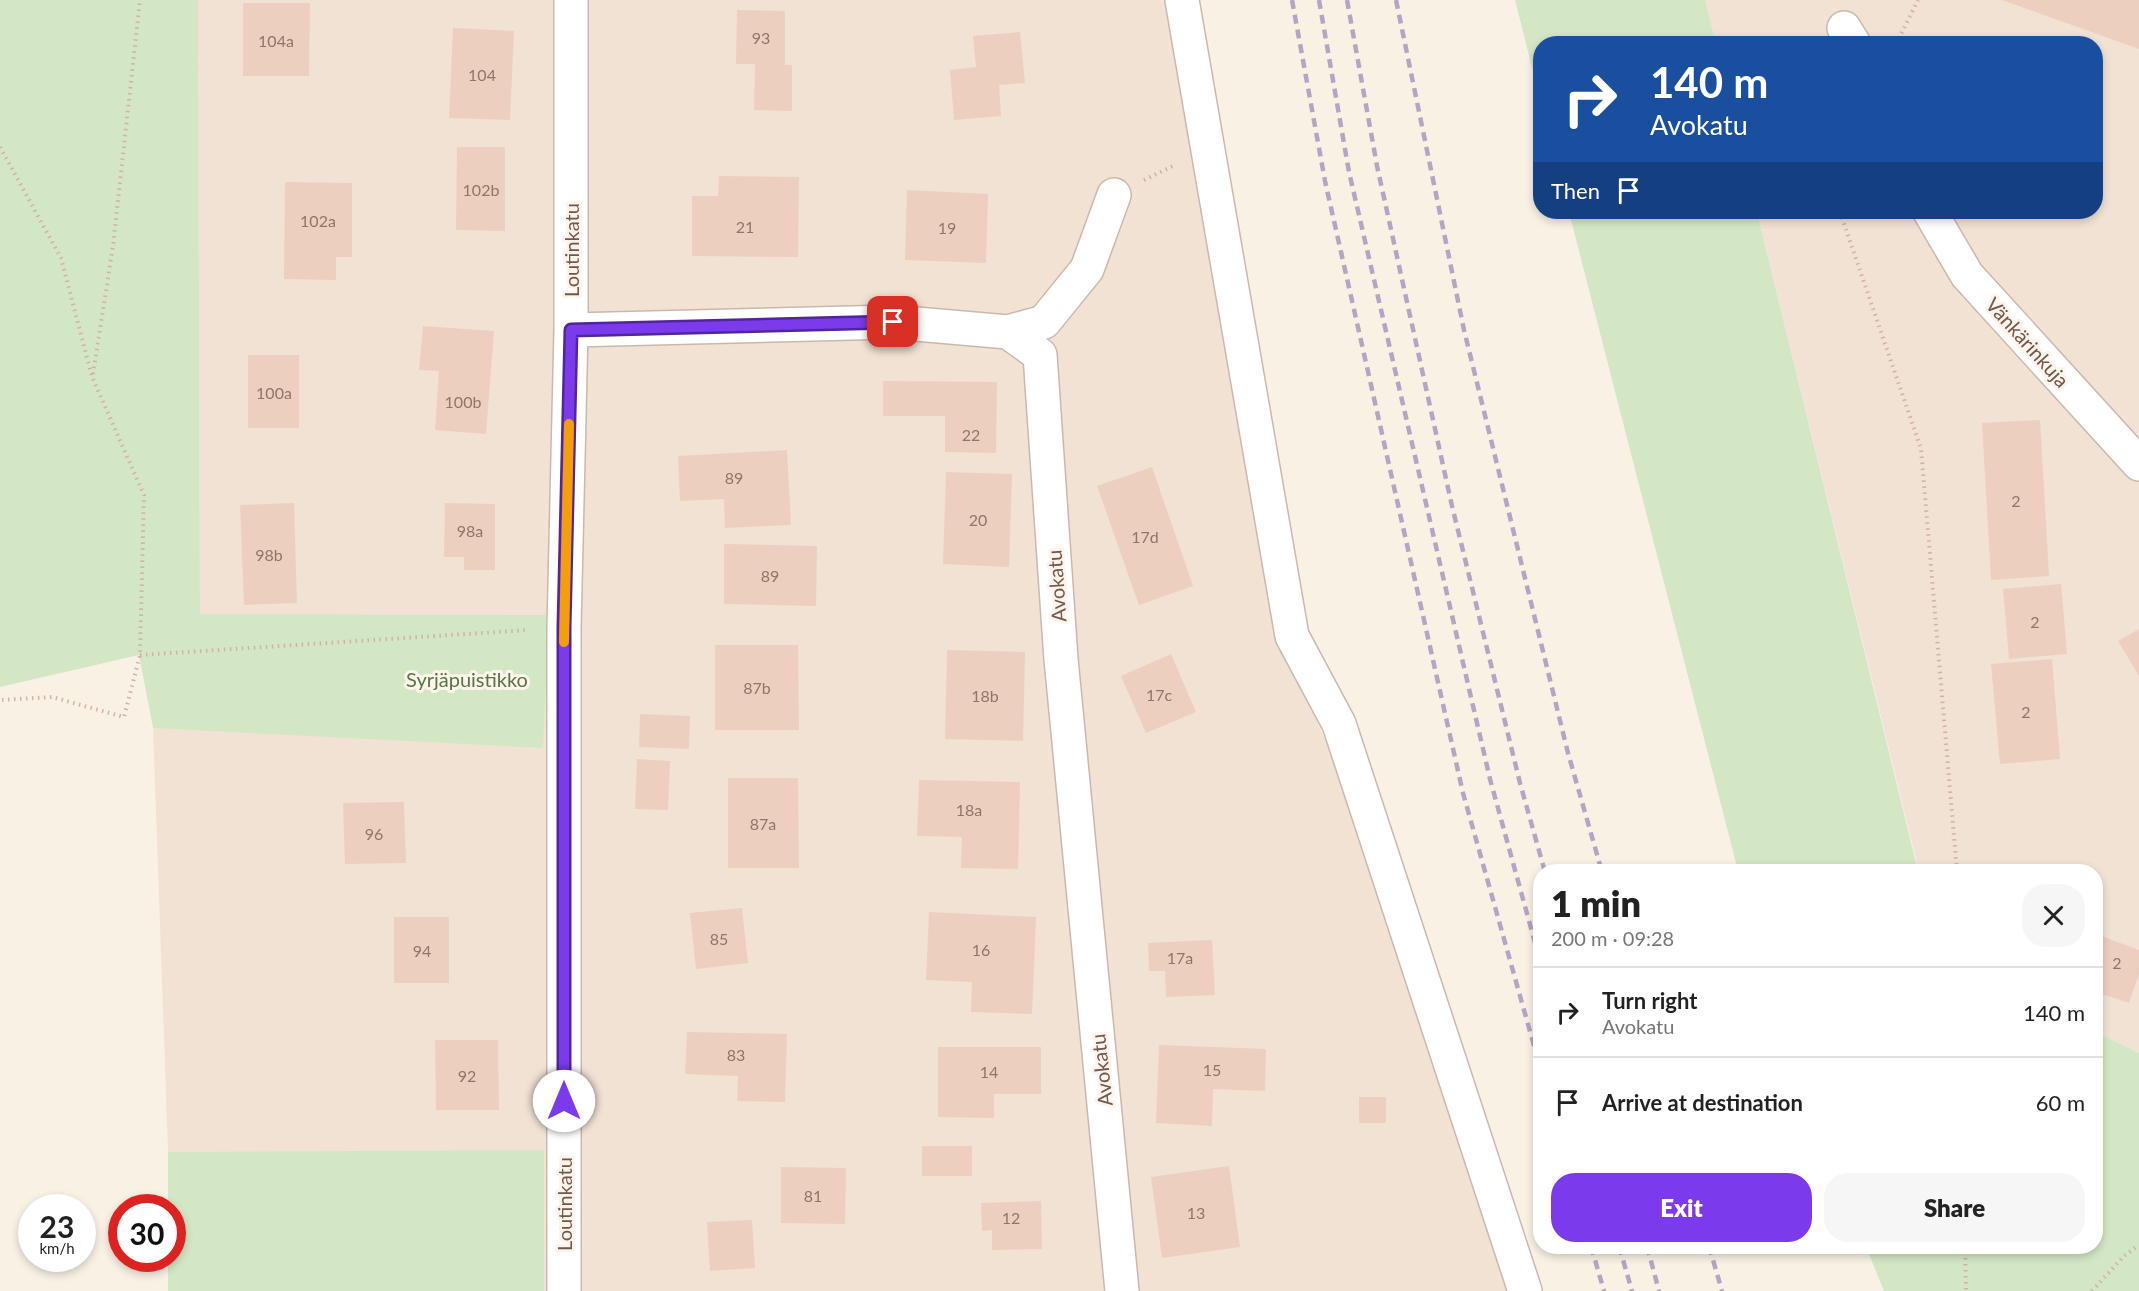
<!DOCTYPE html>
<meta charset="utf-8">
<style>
:root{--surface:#fff;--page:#f6f6f6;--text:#222;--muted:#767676;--line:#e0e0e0;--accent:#7c3aed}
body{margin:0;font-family:Lato,sans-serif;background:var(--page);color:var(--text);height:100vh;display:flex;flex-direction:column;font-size:22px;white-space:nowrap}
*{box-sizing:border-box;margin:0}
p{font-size:20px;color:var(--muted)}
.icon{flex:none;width:33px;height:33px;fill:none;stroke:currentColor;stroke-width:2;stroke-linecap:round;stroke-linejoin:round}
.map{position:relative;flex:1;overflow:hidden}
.panel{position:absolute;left:1533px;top:864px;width:570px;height:390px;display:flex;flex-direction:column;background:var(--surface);border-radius:24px;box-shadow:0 3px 9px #0003}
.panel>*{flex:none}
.guide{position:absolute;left:1533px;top:36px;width:570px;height:183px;border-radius:24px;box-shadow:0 3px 9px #0003;background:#1a4fa0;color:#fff;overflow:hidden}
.speed{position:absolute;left:18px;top:1194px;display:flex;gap:12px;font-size:30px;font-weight:700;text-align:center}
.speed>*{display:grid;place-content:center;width:78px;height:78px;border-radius:50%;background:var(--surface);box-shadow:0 3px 9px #0003;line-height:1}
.speed small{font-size:15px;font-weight:400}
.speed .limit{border:9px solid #d22;background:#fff;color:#111}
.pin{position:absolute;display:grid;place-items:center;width:51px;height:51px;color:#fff;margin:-26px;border-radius:12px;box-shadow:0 3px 9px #0006}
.me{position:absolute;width:66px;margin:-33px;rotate:0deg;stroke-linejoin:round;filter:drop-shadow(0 0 4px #0008)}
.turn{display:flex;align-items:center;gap:21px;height:126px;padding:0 18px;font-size:27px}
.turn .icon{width:78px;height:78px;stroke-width:2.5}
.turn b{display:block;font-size:42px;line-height:51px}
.then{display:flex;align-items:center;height:57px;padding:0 18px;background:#0003;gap:12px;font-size:22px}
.round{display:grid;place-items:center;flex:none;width:63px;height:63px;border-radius:24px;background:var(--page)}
.summary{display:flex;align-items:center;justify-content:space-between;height:102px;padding:0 18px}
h1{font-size:36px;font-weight:800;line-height:45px}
.button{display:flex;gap:12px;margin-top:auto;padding:12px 18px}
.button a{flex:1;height:69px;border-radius:24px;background:var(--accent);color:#fff;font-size:24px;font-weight:800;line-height:69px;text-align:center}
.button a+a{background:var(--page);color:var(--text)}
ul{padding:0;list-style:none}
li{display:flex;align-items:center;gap:18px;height:90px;padding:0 18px;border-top:2px solid var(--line)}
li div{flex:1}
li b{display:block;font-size:22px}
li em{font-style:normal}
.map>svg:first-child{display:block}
</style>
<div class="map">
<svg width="2139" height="1291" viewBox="0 0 2139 1291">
<rect width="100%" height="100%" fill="#faf1e5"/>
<path fill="#f1e2d4" d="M198,0H1165L1280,642L1344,780L1512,1291H168V1259L172,1258V1208L168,1207V1152L153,728L200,614Z
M1705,0H2139V1053L2096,1032V872L1919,871L1757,212H2096V44L1716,43Z"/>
<path fill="#d4e7c5" d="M0,0H198L200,614L549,615L543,748L153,728L139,655L0,687Z
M1515,0H1705L1716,43L1540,44V99Z
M1569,212H1757L1918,871H1738Z
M2096,1032L2139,1053V1291H1884L1866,1247L2096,1246Z
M544,1150V1291H168V1259L172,1258V1208L168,1207V1152Z"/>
<path fill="#edcfbf" d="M2002,0H2139V49Z
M243,3H310L309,76H243Z
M737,10L785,11V65H792V111L754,110L755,64H736Z
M453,28L514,31L510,120L449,118Z
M1020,32L1025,83L999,85L1001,116L954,120L950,70L976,67L973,36Z
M457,147H505V231L456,230Z
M719,176L799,177L798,257L692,256V196H718Z
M285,182L352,183V257H336V280L284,279Z
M907,190L988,194L986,263L905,260Z
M423,326L494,331L486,434L435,430L439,371L419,370Z
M248,355H299V428H248Z
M883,381L997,382L996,453L945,452V416H883Z
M2040,420L2049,576L1991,580L1982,423Z
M787,450L791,525L725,528L724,499L680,501L678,456Z
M1152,467L1193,586L1139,605L1097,486Z
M946,472L1012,474L1009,567L943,564Z
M294,503L297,603L244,605L240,505Z
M445,503L495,504V570H464V557H444Z
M724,544L817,546L816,606L724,604Z
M2061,584L2067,654L2009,659L2003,589Z
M2139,629V676L2118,641Z
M715,645H798L799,730H715Z
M947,650L1025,652L1023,741L945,739Z
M1171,654L1196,712L1146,733L1121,676Z
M2052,659L2060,759L2000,764L1991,664Z
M640,714L690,716L689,749L639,747Z
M637,759L670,761L668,810L635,809Z
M728,778H798L799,868H728Z
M919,780L1020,782L1018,869L961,868L962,837L917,836Z
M404,802L406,863L345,864L343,803Z
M742,908L748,963L696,969L690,913Z
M929,912L1036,917L1032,1014L971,1012L972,982L926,980Z
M394,917H449V983H394Z
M2096,934L2139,950V974L2129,1003L2096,992Z
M1212,940L1215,995L1166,997L1165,971H1149L1148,943Z
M687,1032L787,1034L785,1102L737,1101L738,1076L685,1074Z
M435,1040H498L499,1110H436Z
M1159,1045L1266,1049L1265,1091L1213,1089L1212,1126L1156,1123Z
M938,1047H1041V1094H994V1118L938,1117Z
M1359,1097H1386V1123H1359Z
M922,1146H972V1176H922Z
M1229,1166L1240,1247L1162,1258L1151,1177Z
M781,1167L846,1168L845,1224L781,1223Z
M1041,1201L1042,1249L992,1250V1230L982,1231L981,1203Z
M752,1220L755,1268L710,1271L707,1222Z"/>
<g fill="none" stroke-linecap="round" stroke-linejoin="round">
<g stroke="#cbb8ac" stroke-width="36">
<path id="minor" d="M1182,0L1292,636L1339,724L1525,1291
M1844,28L1854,44
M1930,212L1967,275L2139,464
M571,330L893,322L1008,332L1040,355L1061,659L1122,1291
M1008,332L1044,322L1087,269L1114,195
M564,1291V628L571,330V1"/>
</g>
<path stroke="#d2b2a2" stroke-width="4" stroke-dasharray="1.5 4.5" stroke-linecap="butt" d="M1896,44L1918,0
M0,147L61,258L92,377L144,495L140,655L124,717L52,697L0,700
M1144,180L1175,165
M1840,212L1921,449L1957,872
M93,374L113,246L140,0
M140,655L528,630
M1965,1246L1966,1291
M2092,1291L2124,1256L2139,1245"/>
<use href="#minor" stroke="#fff" stroke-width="33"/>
<path stroke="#b3a5c3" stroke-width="4.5" stroke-dasharray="9 6" stroke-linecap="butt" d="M1292,0L1325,181L1463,793L1540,1067
M1319,0L1349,172L1490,779L1540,961
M1347,0L1377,166L1452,506L1520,783L1545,872
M1396,0L1464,330L1568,753L1602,872
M1591,1246L1604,1291
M1619,1246L1632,1291
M1647,1246L1659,1291
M1709,1246L1722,1291"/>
</g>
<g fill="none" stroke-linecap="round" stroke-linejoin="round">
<g stroke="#51269a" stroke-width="15">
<path id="route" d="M564,1101V627L571,330L893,322"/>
</g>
<use href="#route" stroke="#7c3aed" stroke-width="10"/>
<path stroke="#f59e0b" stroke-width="10" d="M564,642L569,424"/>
</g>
<g text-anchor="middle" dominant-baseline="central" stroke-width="6" stroke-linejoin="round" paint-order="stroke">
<g font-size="16" fill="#907569">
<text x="761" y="37">93</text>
<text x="276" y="40">104a</text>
<text x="482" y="74">104</text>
<text x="481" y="189">102b</text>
<text x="318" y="220">102a</text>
<text x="745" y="226">21</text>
<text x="947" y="227">19</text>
<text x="274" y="392">100a</text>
<text x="463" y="401">100b</text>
<text x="971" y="434">22</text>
<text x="734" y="477">89</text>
<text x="2016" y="500">2</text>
<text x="978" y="519">20</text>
<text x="470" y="530">98a</text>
<text x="1145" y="536">17d</text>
<text x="269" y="554">98b</text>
<text x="770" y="575">89</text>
<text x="2035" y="621">2</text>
<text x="757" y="687">87b</text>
<text x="1159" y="694">17c</text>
<text x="985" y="695">18b</text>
<text x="2026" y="711">2</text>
<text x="969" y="809">18a</text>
<text x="763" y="823">87a</text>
<text x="374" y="833">96</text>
<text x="719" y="938">85</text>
<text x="981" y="949">16</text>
<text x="422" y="950">94</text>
<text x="1180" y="957">17a</text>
<text x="2117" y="962">2</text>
<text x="736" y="1054">83</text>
<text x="1212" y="1069">15</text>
<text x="989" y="1071">14</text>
<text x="467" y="1075">92</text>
<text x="813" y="1195">81</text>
<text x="1196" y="1212">13</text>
<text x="1011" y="1217">12</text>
</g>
<g font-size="20" fill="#71574c" stroke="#fdf5eb">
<text transform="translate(571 250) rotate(-90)">Loutinkatu</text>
<text transform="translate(2028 342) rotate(48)">Vänkärinkuja</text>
<text transform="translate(1056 586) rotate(-94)">Avokatu</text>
<text transform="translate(1101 1070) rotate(-96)">Avokatu</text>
<text transform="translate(564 1204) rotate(-90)">Loutinkatu</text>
</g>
<g font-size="20" fill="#567645" stroke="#fdf5eb">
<text x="467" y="679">Syrjäpuistikko</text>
</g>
</g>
</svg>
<div class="speed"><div>23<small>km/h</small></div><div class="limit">30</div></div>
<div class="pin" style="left:893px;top:322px;background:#d93025"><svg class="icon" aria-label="arrive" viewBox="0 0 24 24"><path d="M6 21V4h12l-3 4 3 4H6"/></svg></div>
<svg class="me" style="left:564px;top:1101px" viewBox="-20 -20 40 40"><circle r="19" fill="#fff"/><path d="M0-13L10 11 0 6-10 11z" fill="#7c3aed"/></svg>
<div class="guide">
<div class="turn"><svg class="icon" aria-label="right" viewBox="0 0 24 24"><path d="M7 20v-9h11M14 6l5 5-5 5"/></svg><div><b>140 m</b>Avokatu</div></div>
<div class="then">Then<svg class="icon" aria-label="arrive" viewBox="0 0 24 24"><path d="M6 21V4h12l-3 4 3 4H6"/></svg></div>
</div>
<section class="panel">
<div class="summary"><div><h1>1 min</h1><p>200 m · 09:28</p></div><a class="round"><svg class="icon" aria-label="close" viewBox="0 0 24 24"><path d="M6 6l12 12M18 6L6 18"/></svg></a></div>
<ul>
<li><svg class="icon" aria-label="right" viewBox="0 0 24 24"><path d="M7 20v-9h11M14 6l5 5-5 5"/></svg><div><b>Turn right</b><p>Avokatu</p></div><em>140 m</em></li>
<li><svg class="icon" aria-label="arrive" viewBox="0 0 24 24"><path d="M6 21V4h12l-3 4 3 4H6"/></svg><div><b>Arrive at destination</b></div><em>60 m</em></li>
</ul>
<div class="button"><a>Exit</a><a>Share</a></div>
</section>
</div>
